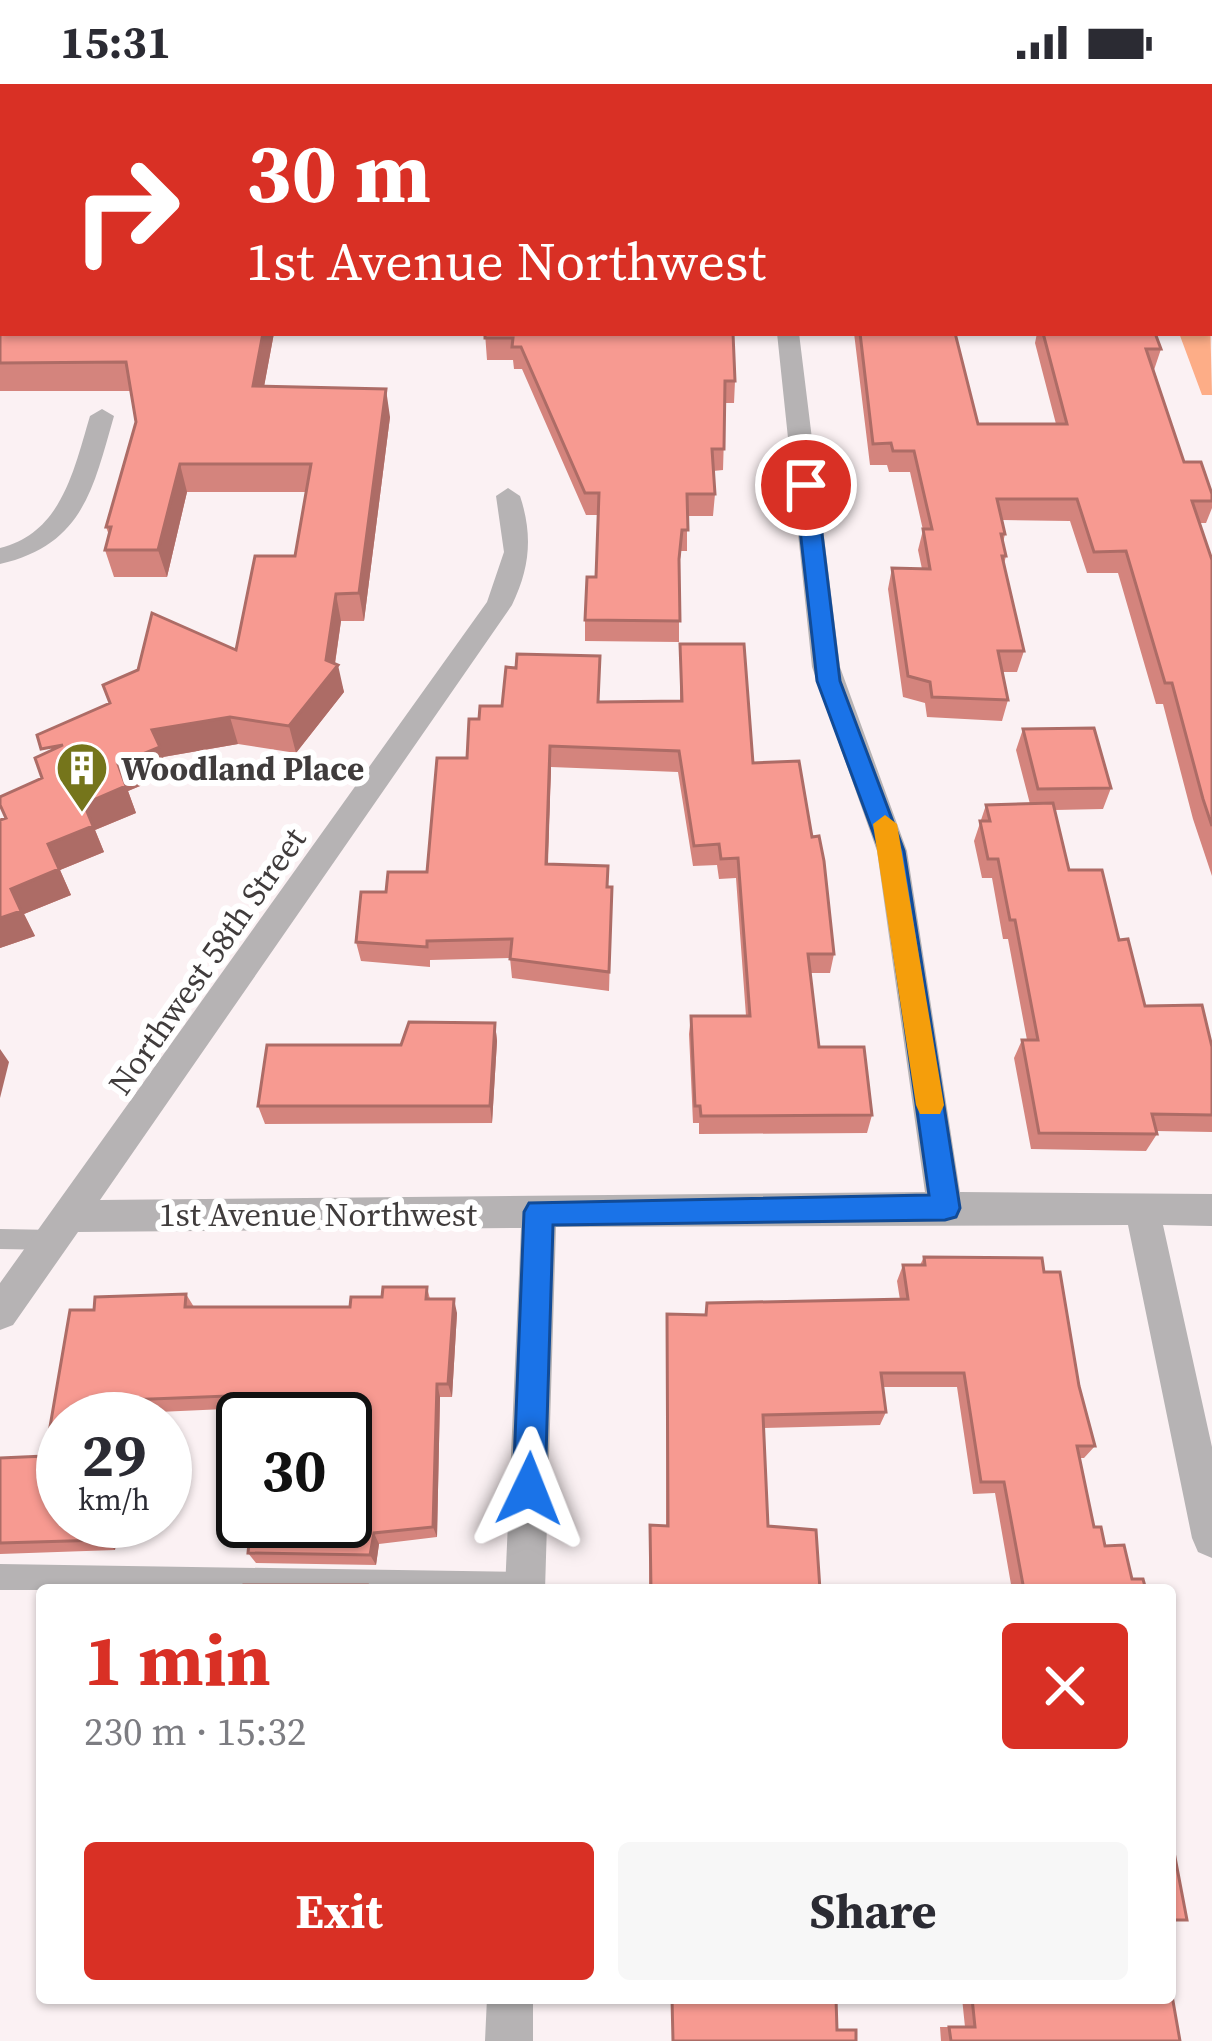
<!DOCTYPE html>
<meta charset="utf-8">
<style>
:root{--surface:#fff;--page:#f7f7f7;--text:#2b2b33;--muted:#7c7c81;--accent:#d93025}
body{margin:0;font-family:"Source Serif 4",serif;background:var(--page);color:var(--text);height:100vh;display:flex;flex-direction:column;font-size:45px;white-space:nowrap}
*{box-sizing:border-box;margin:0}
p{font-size:39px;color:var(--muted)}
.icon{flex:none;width:66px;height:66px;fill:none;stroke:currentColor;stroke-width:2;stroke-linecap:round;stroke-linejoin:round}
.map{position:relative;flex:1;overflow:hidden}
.panel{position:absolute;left:36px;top:1500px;width:1140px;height:420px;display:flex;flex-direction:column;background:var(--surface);border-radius:12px;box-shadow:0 3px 9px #0004}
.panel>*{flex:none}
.guide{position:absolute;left:0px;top:0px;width:1212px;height:252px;box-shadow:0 3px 9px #0004;background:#d93025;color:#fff;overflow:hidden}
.speed{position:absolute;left:36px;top:1308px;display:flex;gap:24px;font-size:60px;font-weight:700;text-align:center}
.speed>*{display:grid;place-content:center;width:156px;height:156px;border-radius:50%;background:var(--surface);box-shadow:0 3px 9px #0004;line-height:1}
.speed small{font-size:30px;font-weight:400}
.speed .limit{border:6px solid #111;border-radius:18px;background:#fff;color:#111}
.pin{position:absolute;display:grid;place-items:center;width:102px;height:102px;color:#fff;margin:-51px;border:6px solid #fff;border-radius:50%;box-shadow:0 3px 12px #0007}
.me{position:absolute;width:132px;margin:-66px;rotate:2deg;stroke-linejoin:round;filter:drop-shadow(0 0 9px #0008)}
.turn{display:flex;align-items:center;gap:42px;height:252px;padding:0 48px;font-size:54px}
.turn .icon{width:156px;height:156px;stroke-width:2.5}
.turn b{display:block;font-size:84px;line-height:102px}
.round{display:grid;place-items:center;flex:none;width:126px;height:126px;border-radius:12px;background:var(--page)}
.summary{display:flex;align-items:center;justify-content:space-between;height:204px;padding:0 48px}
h1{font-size:72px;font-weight:700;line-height:90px;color:var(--accent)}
.action{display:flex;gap:24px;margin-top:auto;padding:24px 48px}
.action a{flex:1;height:138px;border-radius:12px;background:var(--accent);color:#fff;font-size:48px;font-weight:700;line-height:138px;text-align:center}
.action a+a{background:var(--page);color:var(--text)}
.status{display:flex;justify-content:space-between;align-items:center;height:84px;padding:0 60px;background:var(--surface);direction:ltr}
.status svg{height:33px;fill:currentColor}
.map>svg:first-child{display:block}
</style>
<div class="status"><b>15:31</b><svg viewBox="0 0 49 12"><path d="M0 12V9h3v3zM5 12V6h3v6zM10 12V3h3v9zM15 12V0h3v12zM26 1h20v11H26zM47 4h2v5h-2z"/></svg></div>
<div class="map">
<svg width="1212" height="1957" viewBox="0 0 1212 1957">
<rect width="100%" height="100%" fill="#fbf1f3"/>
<path fill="#fdad87" d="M1209,191L1212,311H1202L1179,249H1209Z"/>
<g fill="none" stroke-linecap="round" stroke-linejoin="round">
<path fill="#b6b3b4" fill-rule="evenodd" d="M0,1145L55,1146L63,1149L66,1156L63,1163L55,1166L0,1165Z
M0,1480L525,1488L534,1492L538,1501L536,1506H0Z"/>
<path fill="#b6b3b4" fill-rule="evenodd" d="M416,0H434V3H416Z
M1106,0H1124L1125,3H1107Z
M777,249H799L840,583L907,767L960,1108L1212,1110V1142L1163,1141L1212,1363V1474L1198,1468L1192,1454L1128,1141L556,1143L545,1506H505L521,1144L78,1148L13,1241L0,1246V1199L487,518L504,468L496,412L508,404L520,412C533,451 530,484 512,521L100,1116L925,1108L877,767L812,583Z
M102,325L114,332C93,405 83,461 0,480V464C62,449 74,385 90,332Z
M487,1914H533V1957H485Z"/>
<path fill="#b6b3b4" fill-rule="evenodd" d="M1209,149H1212V161H1209Z"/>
</g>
<path fill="#d4847d" d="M0,0H371L370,3H3V249H274L264,302L390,333L364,537H341L335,580L344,608L296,669L238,660L163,673L169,690L128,707L136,729L95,746L104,768L60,786L71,811L24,830L35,852L0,864V736L6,734L42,694L236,566L295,472L306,408H187L167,493H114L105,466L109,451L106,443L136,338L131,307H0Z
M1196,0H1212V79L1209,72V3H1197Z
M485,249L735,297L734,319H725L723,386L713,387L715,410L713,432H687V467H681L679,484V558L585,557V536L596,493L598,431H586L522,285H514L513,276H487Z
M854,249H955L978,340H1056L1035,259L1037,249H1155L1161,265L1154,286L1184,378L1212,410V424L1206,439H1199L1212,476V792L1193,735L1163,620H1156L1118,489H1087L1070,437L1002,436L1005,450L1003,459L1006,472L1004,480L1024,567L1017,588H1002L1008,616L1002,637L927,633L925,619L903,613L888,505L892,484L922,485L918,466L923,446L910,388H889L887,381H870Z
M680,560L753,679L834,870L830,889H810L819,963L872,1031L867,1049L699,1050V1039H693L689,950L691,932H746L736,794L719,795L717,781L693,782L678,688L551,683L548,780L612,803L609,907L512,894L510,874L430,876V883L361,877L356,858L386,808L427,788L479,635L599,618L680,617Z
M1023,645L1111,704L1103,725L1055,726L1069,786L1119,856L1145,922L1212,963V1048L1156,1047L1157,1050L1146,1067L1031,1065L1014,974L1022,956H1027L1008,855H1003L992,794H982L974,757L986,721L1030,720L1016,666Z
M495,939L497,957L492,1039L265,1040L258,1022Z
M924,1173L1044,1188L1079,1302L1095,1362L1084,1374H1080L1094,1443L1105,1462L1132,1495L1146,1506H1012L995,1409L973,1410L957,1303H882L886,1328L880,1341L764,1344L768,1442L820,1506H649L650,1441L666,1442L667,1230L705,1231L707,1219L900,1216L897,1197L903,1181H920Z
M427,1203L430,1215L457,1229L452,1313H440L437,1453L379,1460L376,1481L256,1479L248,1469L345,1335H243V1347H232L224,1334L225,1325L136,1329L135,1335H63L119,1437L115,1466L0,1470V1374L45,1372L94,1226L186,1210L194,1223H350Z
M962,1914H1170L1180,1957H941L940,1943H965Z"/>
<path fill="#ad6c66" d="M263,249H274L259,330L253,302Z
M386,305L390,333L364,537L359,509Z
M180,380L187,408L167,493L158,466Z
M336,510L341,537L334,585L338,581L344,608L296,669L289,642L326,576Z
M230,633L238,660L163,673L169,690L128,707L136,729L95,746L104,768L60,786L71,811L24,830L35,852L0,864V834L11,805L118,680L152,646Z
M550,662L551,683L547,800L546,780Z
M495,939L497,957L492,1039L490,1022Z
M0,965L9,978L0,1014Z
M454,1215L457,1229L452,1313L448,1300Z
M437,1300L440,1313L437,1453L433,1443Z
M126,1316L136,1329L135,1335H123Z
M106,1437H119L115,1466L103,1456Z
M374,1449L379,1460L376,1481L370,1471Z"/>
<path fill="#f79a91" stroke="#ad6c66" stroke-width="3" d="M0,0H362V3H3V249H263L253,302L386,305L359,509L336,510L326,576L338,581L289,642L230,633L152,646L160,663L118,680L126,702L84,720L93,742L48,760L59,785L11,805L21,827L0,834V736L6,734L0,721V713L42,694L35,674L63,661L41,665L37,651L110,619L103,601L138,586L152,529L236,566L255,472H295L311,380H180L158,466H105L111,443H106L136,338L126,278L0,279Z
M475,0H1081L1082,3H475Z
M1212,23V42L1209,35V24Z
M485,249H733L735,297H725L724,365H712L715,410H687L688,446H682L679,475L680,537L585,536L587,493H596L599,409H585L521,263H512L513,254H485Z
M860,249H955L978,340H1067L1043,249H1155L1161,265H1146L1184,378H1201L1212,410V417H1192L1212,476V742L1203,715L1172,599H1165L1126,467L1094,468L1077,415H997L1005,450H1001L1006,472H1002L1024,567H998L1008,616L932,613L930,598L908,592L892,484L930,485L923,445H932L914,367H893L891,359L873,360Z
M680,560H744L753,679L799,677L812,753L819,752L824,777L834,870H808L819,963H864L872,1031L701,1032L700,1022H695L691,932H750L738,774L721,775L719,760L694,762L679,667L550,662L546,780L608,782L607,803H612L609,888L510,875L512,855L427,857V863L356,858L361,808H386L388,788H427L437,674H467L469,635H479L480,622H502L506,583L516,584L517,570L600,572L598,618L682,617Z
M1094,644L1111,704L1038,705L1023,645Z
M1053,719L1069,786H1102L1119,856L1128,855L1145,922L1202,921L1212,963V1031L1152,1030L1157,1050L1039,1049L1022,956H1038L1015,836H1010L998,775H988L980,737H990L986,721Z
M409,938L495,939L490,1022H258L267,961H401Z
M924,1173L1042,1174L1044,1188H1060L1079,1302L1095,1362H1077L1094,1443H1101L1105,1462L1124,1461L1132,1495H1143L1146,1506H1024L1004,1398H981L964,1289H881L886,1328L763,1331L768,1442L816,1446L820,1506H651L650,1441L668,1442L667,1230L706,1231L707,1219L908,1215L903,1181H925Z
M383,1203H427L426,1215H454L448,1300H437L433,1443L374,1449L370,1471L248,1469L251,1437H345V1335L224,1334L227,1312L126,1316L123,1335H63V1437H106L103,1456L0,1459V1374L45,1372L70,1226H94L95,1213L186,1210L185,1223H350L351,1213H382Z
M244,1501H367L366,1506H244Z
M1170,1747L1187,1836H1170Z
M1170,1900L1180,1957H951L949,1943H975L972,1914H1170Z
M672,1914H836L837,1946H856V1957H673Z"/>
<path fill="#1a73e8" stroke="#114b97" stroke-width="3" d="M806,395L816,401L840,597L904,767L960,1124L956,1133L945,1136L553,1141L545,1405L540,1417L529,1421L517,1417L513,1405L524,1128L529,1119L929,1111L880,767L817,597L795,401Z"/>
<path fill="#f59e0b" d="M885,731L897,740L944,1021L940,1030H920L916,1021L873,740Z"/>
<defs>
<g id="building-pin" transform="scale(2.7)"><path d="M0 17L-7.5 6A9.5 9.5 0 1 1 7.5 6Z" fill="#75751b" stroke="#fff"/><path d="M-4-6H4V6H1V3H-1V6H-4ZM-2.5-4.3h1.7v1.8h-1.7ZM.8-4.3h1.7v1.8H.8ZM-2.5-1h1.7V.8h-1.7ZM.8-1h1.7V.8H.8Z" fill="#fff"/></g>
</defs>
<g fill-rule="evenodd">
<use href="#building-pin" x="82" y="684"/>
</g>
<g text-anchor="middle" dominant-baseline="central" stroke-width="12" stroke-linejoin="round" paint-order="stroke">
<g font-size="33" font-weight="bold" fill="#403c3c" stroke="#fff" text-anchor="start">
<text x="121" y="684">Woodland Place</text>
</g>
<g font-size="33" fill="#403c3c" stroke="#fff">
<text transform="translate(207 877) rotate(-55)">Northwest 58th Street</text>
<text x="318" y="1130">1st Avenue Northwest</text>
</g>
</g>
</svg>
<div class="speed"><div>29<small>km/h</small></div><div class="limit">30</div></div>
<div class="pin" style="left:806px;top:401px;background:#d93025"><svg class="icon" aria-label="arrive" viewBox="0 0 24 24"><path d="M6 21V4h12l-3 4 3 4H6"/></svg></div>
<svg class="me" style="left:529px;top:1405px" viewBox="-20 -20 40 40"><path d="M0-17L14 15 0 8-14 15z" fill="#1a73e8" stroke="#fff" stroke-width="4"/></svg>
<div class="guide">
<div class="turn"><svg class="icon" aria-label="right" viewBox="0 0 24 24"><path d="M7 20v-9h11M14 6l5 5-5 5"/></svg><div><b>30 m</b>1st Avenue Northwest</div></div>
</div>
<section class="panel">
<div class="summary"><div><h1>1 min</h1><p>230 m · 15:32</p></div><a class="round" style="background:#d93025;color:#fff"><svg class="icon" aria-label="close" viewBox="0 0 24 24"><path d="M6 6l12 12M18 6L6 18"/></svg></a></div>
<div class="action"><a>Exit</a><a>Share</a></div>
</section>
</div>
